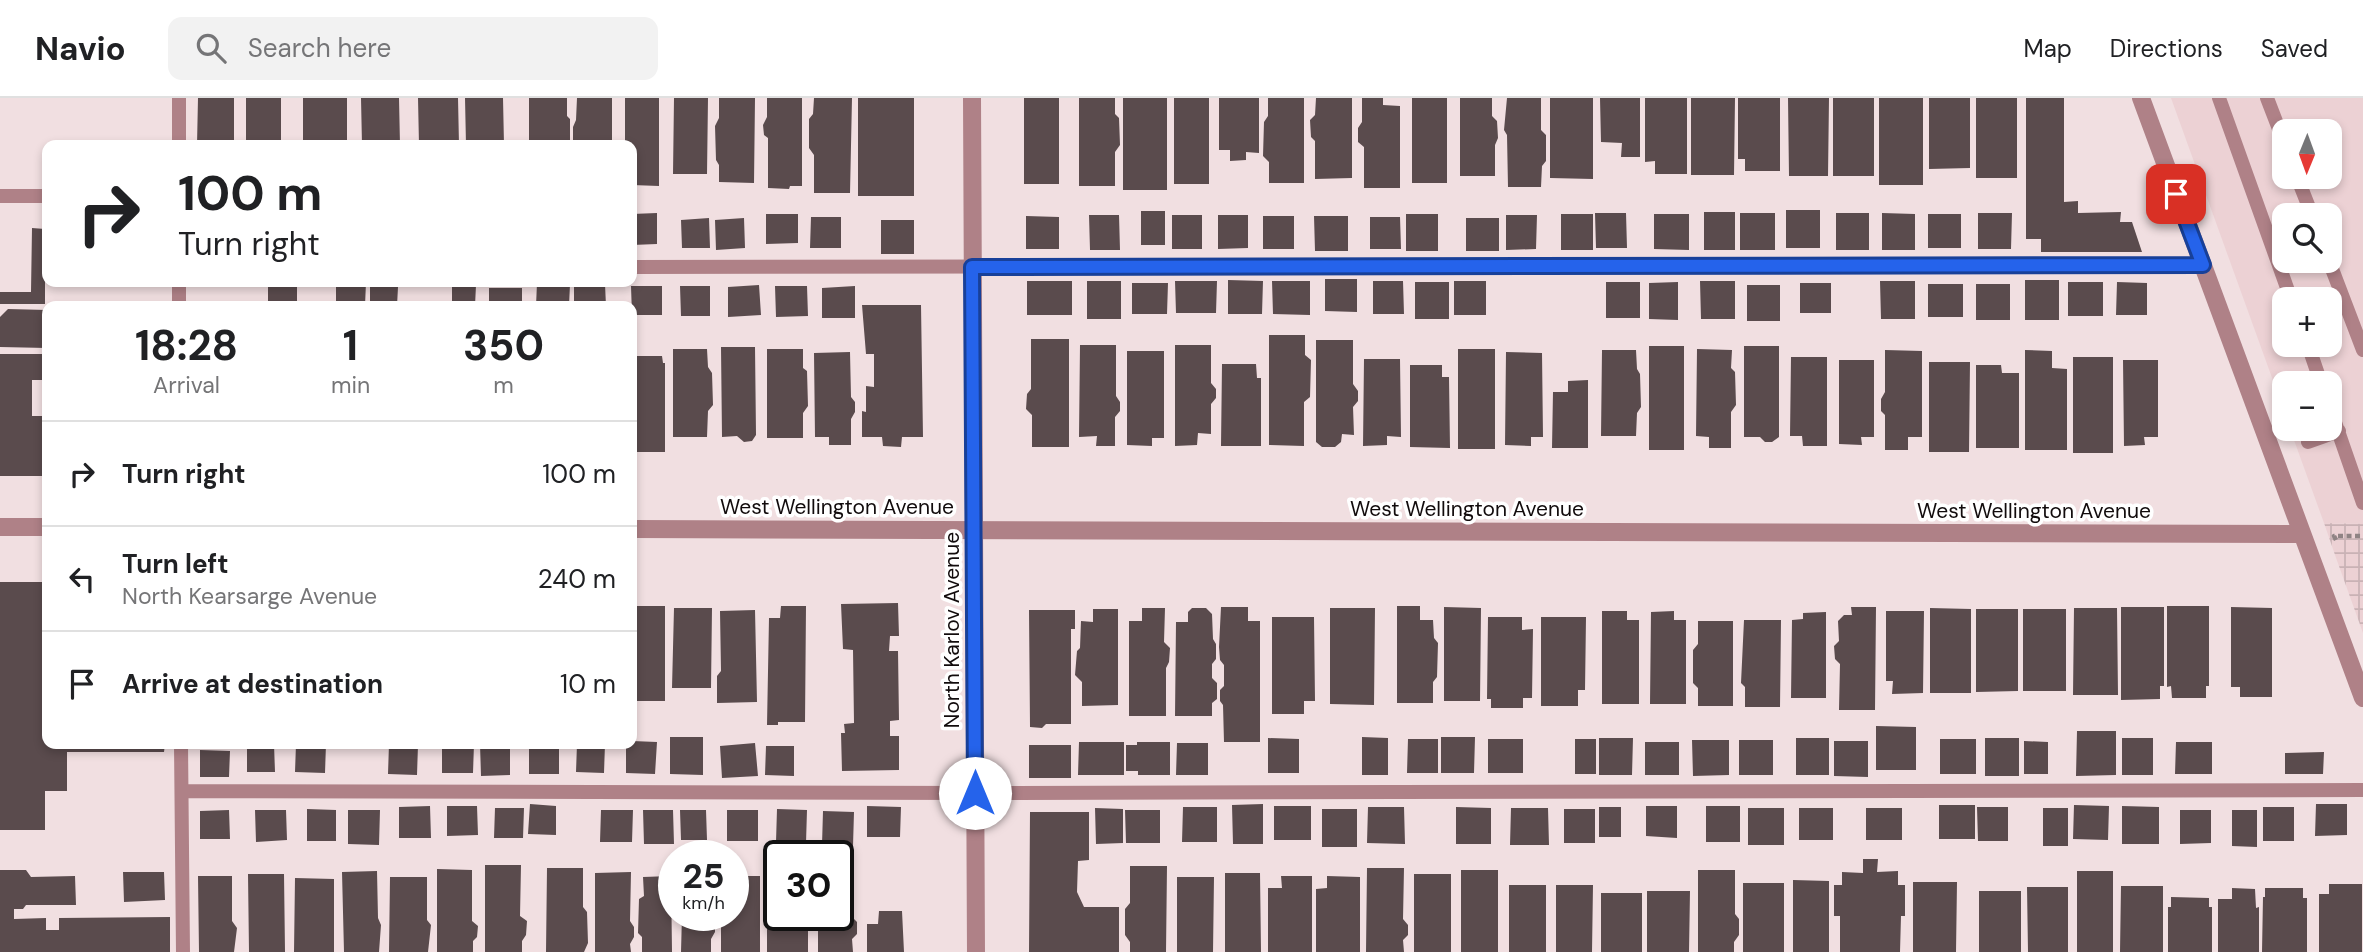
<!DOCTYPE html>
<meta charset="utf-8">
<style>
:root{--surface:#fff;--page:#f2f2f2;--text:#202124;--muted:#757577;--line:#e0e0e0}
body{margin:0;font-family:"DM Sans",sans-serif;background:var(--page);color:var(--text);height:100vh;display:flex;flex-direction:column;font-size:26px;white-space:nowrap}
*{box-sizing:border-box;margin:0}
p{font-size:23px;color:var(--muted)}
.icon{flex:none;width:38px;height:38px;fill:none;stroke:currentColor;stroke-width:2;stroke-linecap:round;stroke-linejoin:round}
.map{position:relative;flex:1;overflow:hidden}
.sheet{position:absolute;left:42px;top:203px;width:595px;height:448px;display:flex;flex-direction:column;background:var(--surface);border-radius:14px;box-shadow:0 4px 10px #0003}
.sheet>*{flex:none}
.top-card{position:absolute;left:42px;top:42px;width:595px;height:147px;border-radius:14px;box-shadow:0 4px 10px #0003;background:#fff;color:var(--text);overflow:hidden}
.needle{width:46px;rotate:181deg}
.buttons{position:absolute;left:2272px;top:21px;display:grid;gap:14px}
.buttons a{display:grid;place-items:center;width:70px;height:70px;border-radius:14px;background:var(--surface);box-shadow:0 4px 10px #0003;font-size:35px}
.speed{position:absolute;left:658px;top:742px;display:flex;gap:14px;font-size:35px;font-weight:700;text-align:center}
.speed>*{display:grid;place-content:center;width:91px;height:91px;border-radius:50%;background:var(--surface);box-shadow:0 4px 10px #0003;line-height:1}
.speed small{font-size:18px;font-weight:400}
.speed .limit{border:4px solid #111;border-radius:10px;background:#fff;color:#111}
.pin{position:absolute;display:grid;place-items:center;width:60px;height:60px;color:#fff;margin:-30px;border-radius:14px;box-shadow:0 4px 10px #0006}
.me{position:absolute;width:77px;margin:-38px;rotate:0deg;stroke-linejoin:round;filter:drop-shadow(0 0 5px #0008)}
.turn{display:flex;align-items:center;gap:24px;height:147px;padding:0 21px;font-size:32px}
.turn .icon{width:91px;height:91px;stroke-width:2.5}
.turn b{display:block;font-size:49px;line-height:60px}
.eta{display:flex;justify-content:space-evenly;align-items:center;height:119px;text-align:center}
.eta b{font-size:42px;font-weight:700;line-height:49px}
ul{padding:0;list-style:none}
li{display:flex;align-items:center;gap:21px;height:105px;padding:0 21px;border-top:2px solid var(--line)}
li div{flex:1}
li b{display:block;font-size:26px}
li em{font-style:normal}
header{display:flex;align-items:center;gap:42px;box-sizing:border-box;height:98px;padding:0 35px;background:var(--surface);border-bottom:2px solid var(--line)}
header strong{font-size:33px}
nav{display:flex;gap:38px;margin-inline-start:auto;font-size:24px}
.search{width:490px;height:63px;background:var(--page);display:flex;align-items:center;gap:18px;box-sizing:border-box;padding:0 24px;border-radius:14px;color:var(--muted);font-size:26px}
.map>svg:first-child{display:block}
</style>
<header>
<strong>Navio</strong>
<div class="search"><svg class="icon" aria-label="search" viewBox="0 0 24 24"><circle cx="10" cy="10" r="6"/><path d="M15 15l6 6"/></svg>Search here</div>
<nav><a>Map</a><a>Directions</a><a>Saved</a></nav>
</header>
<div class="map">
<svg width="2363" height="854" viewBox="0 0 2363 854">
<defs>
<pattern id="industrial-grid" width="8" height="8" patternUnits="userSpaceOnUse" patternTransform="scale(1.75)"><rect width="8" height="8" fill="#ecd1d4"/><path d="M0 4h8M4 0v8" fill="none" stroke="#c9b2b5"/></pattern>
</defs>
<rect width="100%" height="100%" fill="#f1dfe1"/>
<path fill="#ecd1d4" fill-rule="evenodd" d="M2171,0H2363V426L2324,425L2290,331H2329V285H2284V313ZM2284,33H2329V79H2284ZM2284,117H2329V163H2284ZM2284,201H2329V247H2284Z"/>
<path fill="url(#industrial-grid)" d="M2324,425L2363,426V535L2335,457Z"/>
<path fill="#5a4b4d" d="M198,0H234V47H197Z
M246,0H281V47H246Z
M303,0H347V47H303Z
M361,0H399L400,47H362Z
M418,0H458L459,47H419Z
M465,0H503L504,47H466Z
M529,0H567V18L570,21V47H529Z
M577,0H612V47H573V29L576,22Z
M625,0H659V88L632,87V47H625Z
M674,0H708L707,76H673Z
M719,0H755L754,85L719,84V67L716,62L715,28L719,20Z
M767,0H802V88H790L789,91L768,90V40L764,37L763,27L767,19Z
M814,0H852L850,95H814V57L809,50V21L813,16Z
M858,0H914V98H858Z
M1024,0H1059V86H1024Z
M1079,0H1115V16L1119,20L1120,47L1115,54V88H1079Z
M1123,0H1167V92H1123Z
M1174,0H1209V86H1174Z
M1219,0H1259V55L1246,54V62L1230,63V52H1219Z
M1268,0H1304V85H1269V64L1263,58L1264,24L1268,18Z
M1316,0H1352V80L1315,81V43L1311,39L1310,22L1315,17Z
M1362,0H1383V7L1400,8V90H1364V49L1358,44V30L1362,24Z
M1412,0H1447V85H1412Z
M1460,0H1492V18L1497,23L1498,40L1495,47V78H1460Z
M1507,0H1541V32L1546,37V63L1542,68L1541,89H1508L1507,37L1504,32Z
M1550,0H1593V81L1550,80Z
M1600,0H1640V59H1621L1622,45L1601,44Z
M1645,0H1687V76H1655V63L1645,64Z
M1691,0H1735L1734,77H1691Z
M1738,0H1780V73H1745V61H1738Z
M1788,0H1829L1828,78H1789Z
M1833,0H1874V78H1833Z
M1879,0H1923V87H1879Z
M1929,0H1970V70L1929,71Z
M1976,0H2017V80H1976Z
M2026,0H2064V104L2078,103V115L2121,114L2120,124H2132L2142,154H2041V141H2026Z
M1786,112H1820V150H1786Z
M1141,113H1165V147H1141Z
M1704,114H1735V152H1704Z
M657,115V146L632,147V116Z
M1595,115H1626L1627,150H1596Z
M1740,115H1775V152H1740Z
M1836,115H1869V152H1836Z
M1882,115L1915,116V152H1882Z
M1978,115H2012L2011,151H1978Z
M766,116H798V145L766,146Z
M1406,116H1438V153H1406Z
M1561,116H1593V152H1561Z
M1654,116H1689V152L1654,151Z
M1928,116H1961V150H1928Z
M1089,117H1119L1120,152H1090Z
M1172,117H1202V151H1172Z
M1218,117H1248V150L1218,151Z
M1506,117H1537L1536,151L1506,152Z
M1026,118L1059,119V151H1026Z
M1263,118H1294V151H1263Z
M1314,118H1348V153H1315Z
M811,119H841V150H810Z
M1370,119H1400L1401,151H1370Z
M709,120L710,150H682L681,122Z
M744,120L745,150L716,152L715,122Z
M1466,120H1499V153H1466Z
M881,122H914V156H881Z
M32,130L45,131V206H0V194H31Z
M1325,181H1357V214L1325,213Z
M1228,182L1263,183L1262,216H1228Z
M2025,182H2059V222H2025Z
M1027,183H1072V217H1027Z
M1087,183H1121V221H1087Z
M1175,183H1217L1216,215H1176Z
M1272,183H1310V217L1273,216Z
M1373,183H1403L1404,216H1373Z
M1454,183H1486V217H1454Z
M1700,183H1735V221H1701Z
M1880,183H1915V221H1881Z
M336,184H366L365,208H336Z
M1415,184H1449V221H1415Z
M1606,184H1640V220H1606Z
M1678,184V222L1649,221V185Z
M2068,184H2103V218H2068Z
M2117,184L2147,185V217H2116Z
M537,185L570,186L569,208H536Z
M1132,185H1168L1167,216H1132Z
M1800,185H1831V215H1800Z
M297,186V208H268V187Z
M605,186L606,208H574V188Z
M1928,186H1963V219H1928Z
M1976,186H2010V222H1976Z
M370,187L398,189L397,208H370Z
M476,187L475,208H452V188Z
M759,187L761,217L728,219V189Z
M1747,187H1780V223H1747Z
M631,188H662V217H632Z
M680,188H710V218H681Z
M775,188H807L808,218L776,219Z
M855,188V220H822V190Z
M489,190H522V208H489Z
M862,207H921L923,339H902L901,349L883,348L882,339H862V313L866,314V288L874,289V256H866Z
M8,211L47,212V250L0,249V219Z
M1269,237H1305V257L1311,262L1310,299L1304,304V348L1269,347Z
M1031,241H1069V349H1032V317L1026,311L1027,296L1031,291Z
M1316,242H1353V286L1358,293V303L1353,309L1354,337L1342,336L1341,344L1335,349H1322L1316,344Z
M1080,247H1116V298L1120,304V313L1115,319V348H1096L1097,338L1079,339Z
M1175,247H1211V285L1216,291V300L1211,306V336L1198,335L1197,347L1175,348Z
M1649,248H1684V352H1649Z
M1744,248H1779V339L1772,344H1765L1760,339H1744Z
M721,249H755L756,337L752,343L744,344L737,338L722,339Z
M673,251H707L708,269L712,275L713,307L708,313L707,339H673Z
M767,251H803V270L807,273L808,308L803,315V340H767Z
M1458,251H1495V351H1458Z
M1697,251L1732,252L1731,270L1735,274L1736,307L1731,314V350H1709V339L1696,338Z
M1602,252H1636L1637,271L1640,276L1641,309L1637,315L1636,338H1601Z
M1885,252L1922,253V339H1908V352H1885V317L1881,313V301L1885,294Z
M2025,252L2052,253V270L2067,271V352H2025Z
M1127,253H1164V340H1152V348L1127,347Z
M850,254L851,299L855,304V314L851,321V347H829V339H815L814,255Z
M1506,254L1542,255L1543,339H1531V348L1505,347Z
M0,256H47V282H32V318H45L47,378H0Z
M632,258H662L663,265H665V354H632Z
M1791,259H1827V348H1803L1802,338H1790Z
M2073,259H2113V355H2073Z
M1364,261H1400L1401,339L1387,338V347L1363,348Z
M1839,262H1874V339H1861L1862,347L1839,346Z
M2123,262H2158V339H2144L2145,347L2124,348Z
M1929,264H1970L1969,354H1929Z
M1222,266H1256L1257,280H1261V348H1221Z
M1410,267H1442V279H1449L1450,350L1410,349Z
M1976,267H2001L2002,275H2019V350H1976Z
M1588,282V350H1552L1553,294H1568V283Z
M0,484H47V646H165L164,654H67V693H45V732H0Z
M898,505L899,538H890L889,553H898L899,622L890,623V638H899V672L842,673L841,635H845L844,626L854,625L853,552L843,551L841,506Z
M632,508H665V603H632Z
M781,508H806L805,624H778V627H767L769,520H780Z
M1397,508H1420V522H1433L1434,540L1438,545L1437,579L1433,584V605H1397Z
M2167,508H2209V588H2206V600H2172L2171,588L2167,589Z
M1221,509H1248V523H1260V644H1224L1223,607L1220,603V592L1224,588V567L1220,562L1219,549Z
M1444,509L1481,510L1480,603H1444Z
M1851,509H1876L1875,612H1839L1840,566L1835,561L1834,548L1839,543L1838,523L1844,517H1852Z
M2121,509H2164V588H2160V601L2121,602Z
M2231,509L2272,510V599H2240V589H2231Z
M674,510H712L711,590H672Z
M1142,510H1165L1164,544L1170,550L1169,564L1166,570V618H1129V523H1142Z
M1192,510H1206L1212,516L1213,541L1216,546V561L1212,566V580L1217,585V601L1212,605V618H1175L1176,524H1188V514Z
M1330,510H1375L1374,607L1330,606Z
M1930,510L1971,511V595H1930Z
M2074,510H2117L2118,597H2073Z
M1093,511H1118V607L1082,608V584L1075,577L1077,553L1080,550L1081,523L1093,524Z
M1976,511H2018V593L1976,594Z
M2023,511H2066V593H2023Z
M755,512L757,604L717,605V578L721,573L720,513Z
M1029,512H1075V531H1071V626H1046L1042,630L1030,629Z
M1602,513H1627V522H1639V606H1602Z
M1674,513V522H1686V606H1650L1651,514Z
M1886,513H1924L1923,595L1892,596L1893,583H1886Z
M1826,514V600H1791L1792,522L1803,521V515Z
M1272,519H1314L1315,603H1304V616H1272Z
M1488,519H1522V532L1533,531L1532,600H1523V610H1491V601H1487Z
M1541,519H1586L1585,592H1578V608H1541Z
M1744,522H1781L1780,609H1745V589L1741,585Z
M1698,523H1733V608H1698V590L1693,585V552L1698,546Z
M1876,628L1916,629V672H1876Z
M2077,633H2116V677L2076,678Z
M670,639H703V677L670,676Z
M1362,639L1388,640V677H1362Z
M1441,639H1475L1474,675H1441Z
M1268,640L1299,641V675H1268Z
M1599,640H1633L1632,677H1599Z
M1796,640H1829V677H1796Z
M1985,640H2019V678H1985Z
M2122,640H2153V677H2122Z
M1408,641H1438V675H1407Z
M1488,641H1523V675H1488Z
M1575,641H1596V676H1575Z
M1940,641H1976V676H1940Z
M1692,642H1729V677L1693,678Z
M1739,642H1773V677H1739Z
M632,643L657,644L655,676L626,675V646H632Z
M1834,643H1868V679L1834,678Z
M2024,643L2048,644V676H2024Z
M1079,644H1124V677H1078Z
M1137,644H1170V677H1138V673H1126V647H1137Z
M1645,644H1679V677H1645Z
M2176,644H2212V676H2175Z
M755,645L758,678L722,680L720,648Z
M1177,645H1208V677H1176Z
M247,646H274L275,674H247Z
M296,646H326L325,675L295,674Z
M389,646L418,647L417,677L388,676Z
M442,646H474L473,675H442Z
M480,646H510V677L481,678Z
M529,646H559V676H529Z
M577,646H605L604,675L576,674Z
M1029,647H1071V680H1029Z
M766,648H794V678L765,677Z
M200,652L230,653L229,679H200Z
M2324,654L2323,676H2285V655Z
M530,706L556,708V737L528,736Z
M1263,706V746H1233L1232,707Z
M2316,706H2347V737L2315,738Z
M1939,707H1975V741H1939Z
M2074,707L2109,708L2108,742L2073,741Z
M430,708L431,740H399V709Z
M447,708H477L478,737L447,738Z
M867,708L901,709L900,739H867Z
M1274,708H1311V742H1274Z
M1646,708H1677V740L1646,738Z
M1706,708H1740V744H1706Z
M2122,708L2159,709V746H2122Z
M1183,709H1217V744H1182Z
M1368,709H1404L1405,746L1367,745Z
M1456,709L1491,710V746H1456Z
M1599,709H1621V739H1599Z
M1977,709H2008V743H1978Z
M2263,709H2294V743H2263Z
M495,710H524L523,740H494Z
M1095,710L1123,711V745L1096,746Z
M1511,710H1548L1549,747H1510Z
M1748,710H1784V747H1748Z
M1799,710H1833V742H1799Z
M1866,710H1902V742H1866Z
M2043,710H2068V748H2043Z
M307,711L336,712V743H307Z
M777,711L807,712L806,745L776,744Z
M1322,711H1357V749H1322Z
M1564,711H1595V745H1564Z
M229,712L230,741H200V713Z
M255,712H286L287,742L256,744Z
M348,712H380L379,747L348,746Z
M601,712H633L632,744H600Z
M643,712H673L674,746H644Z
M680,712H706L707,742H681Z
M727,712H758V743H727Z
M1125,712H1160V745H1126Z
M2180,712H2211V745L2180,746Z
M2232,712H2257V749L2232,748Z
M823,713L854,714L853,748L822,747Z
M1030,714H1089V762L1078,763L1077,794L1084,809H1119V854H1029Z
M1863,761H1878L1877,774L1898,773V787H1905V818H1901L1900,854H1840V818H1834V787H1842V774L1863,775Z
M485,767H521L520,818L527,823L526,837L522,843V854H485Z
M1130,768H1167L1166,854H1130V844L1125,837V811L1130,805Z
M547,770H583V809L587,814L588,845L584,854H546Z
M1367,770H1404L1403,821L1408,827V837L1403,842L1404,854H1366Z
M437,771L472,772V823L478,828L477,839L473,843V854H437Z
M777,771H779V817H808V854H767V779H776Z
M0,772H26L31,779L75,778L76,807H26L23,811H14V821L46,820V832H59V820L170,819V854H0Z
M1461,772H1498V854H1461Z
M1698,772H1735V816L1739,821V837L1734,844V854H1698Z
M377,773L378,820L381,827L379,854H344L342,774Z
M2077,773H2113V854H2077Z
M123,774H164L165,802L124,804Z
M631,774L630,823L634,829V839L630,846L631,854H595V775Z
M838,775H851L853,820L857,824V836L852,841L853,854H818V817H838Z
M1225,775H1260L1261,854H1225Z
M248,776H284L285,854H249Z
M1414,776H1451V854H1414Z
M198,778H232V823L237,830L234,854H199Z
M671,778L672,854H642V839L638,835L639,801L644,798L643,779Z
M733,778H760V854H721V817H733Z
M1281,778H1312V854H1268V790H1282Z
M1327,778L1360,779V854H1316V791L1327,790Z
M390,779H427V822L431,827L428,854H389Z
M1177,779H1214L1213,854H1177Z
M295,780L334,781V854H294Z
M1793,782L1829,783V854H1793Z
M1913,784H1957L1956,854H1913Z
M1743,785H1784V854H1743Z
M2329,786H2362V854H2319V796H2329Z
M1509,787H1546V854H1509Z
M1556,787H1593L1592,854H1556Z
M2121,788H2163V854H2120Z
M2027,789H2068V854H2028Z
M2232,790L2255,791L2256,810L2259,809V854H2218V801H2232Z
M2265,790H2303V800H2307V854H2262L2263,799H2265Z
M1647,793H1690L1689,854H1647Z
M1979,793H2021V854H1979Z
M1601,795H1642V854H1601Z
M2171,799L2209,800V809H2212V854H2168V809H2171Z
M879,813H902L904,854H867V826H878Z
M682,817H715V834L711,841V854H681Z"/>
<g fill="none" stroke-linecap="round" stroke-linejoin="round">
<path stroke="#8f8384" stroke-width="4.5" stroke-dasharray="5 3.5" stroke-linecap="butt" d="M2336,442L2334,438H2363"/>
<path stroke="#af8187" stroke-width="14" d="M179,0V47
M2219,0L2291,201
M2267,0L2284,44
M2297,79L2312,117
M0,98H47
M2329,163L2363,252
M632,169L2203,167
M179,208V184
M2308,247L2321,285
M2329,307L2363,405
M2308,344L2339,333
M181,646L183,854
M182,693L975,695L2363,692"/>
<path stroke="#af8187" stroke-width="18" d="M972,0L976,854
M2141,0L2363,600
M0,429H47
M632,431L2302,436"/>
</g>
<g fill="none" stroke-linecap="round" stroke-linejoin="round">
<g stroke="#184099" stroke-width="18">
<path id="route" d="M975,695L972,169L2203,167L2176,96"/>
</g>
<use href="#route" stroke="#2563eb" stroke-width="12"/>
</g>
<g text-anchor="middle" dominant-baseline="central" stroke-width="7" stroke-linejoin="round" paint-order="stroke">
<g font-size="21" fill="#110b0c" stroke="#fff">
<text x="837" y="409">West Wellington Avenue</text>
<text x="1467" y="411">West Wellington Avenue</text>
<text x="2034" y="413">West Wellington Avenue</text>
<text transform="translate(952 532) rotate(-90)">North Karlov Avenue</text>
</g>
</g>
</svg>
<div class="buttons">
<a><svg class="needle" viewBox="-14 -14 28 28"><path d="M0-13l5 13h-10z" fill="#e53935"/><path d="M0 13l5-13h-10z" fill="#757577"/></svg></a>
<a><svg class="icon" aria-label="search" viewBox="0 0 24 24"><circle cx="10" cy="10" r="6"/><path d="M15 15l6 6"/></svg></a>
<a>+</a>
<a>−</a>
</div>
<div class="speed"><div>25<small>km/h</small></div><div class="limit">30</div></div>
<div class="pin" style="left:2176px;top:96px;background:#d93025"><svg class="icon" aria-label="arrive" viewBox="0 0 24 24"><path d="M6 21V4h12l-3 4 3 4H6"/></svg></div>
<svg class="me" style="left:975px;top:695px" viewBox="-20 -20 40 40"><circle r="19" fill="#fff"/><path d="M0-13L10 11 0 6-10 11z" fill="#2563eb"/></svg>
<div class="top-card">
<div class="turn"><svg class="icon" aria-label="right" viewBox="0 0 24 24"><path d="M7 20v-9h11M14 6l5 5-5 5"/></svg><div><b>100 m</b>Turn right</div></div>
</div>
<section class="sheet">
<div class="eta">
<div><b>18:28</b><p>Arrival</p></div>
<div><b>1</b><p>min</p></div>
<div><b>350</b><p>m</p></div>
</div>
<ul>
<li><svg class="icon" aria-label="right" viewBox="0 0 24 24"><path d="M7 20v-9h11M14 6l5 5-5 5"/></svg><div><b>Turn right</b></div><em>100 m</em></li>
<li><svg class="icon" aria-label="left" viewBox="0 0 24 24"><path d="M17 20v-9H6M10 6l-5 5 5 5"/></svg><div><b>Turn left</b><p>North Kearsarge Avenue</p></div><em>240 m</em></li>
<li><svg class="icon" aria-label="arrive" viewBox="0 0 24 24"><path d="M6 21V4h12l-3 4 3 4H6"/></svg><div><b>Arrive at destination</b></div><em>10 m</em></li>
</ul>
</section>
</div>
